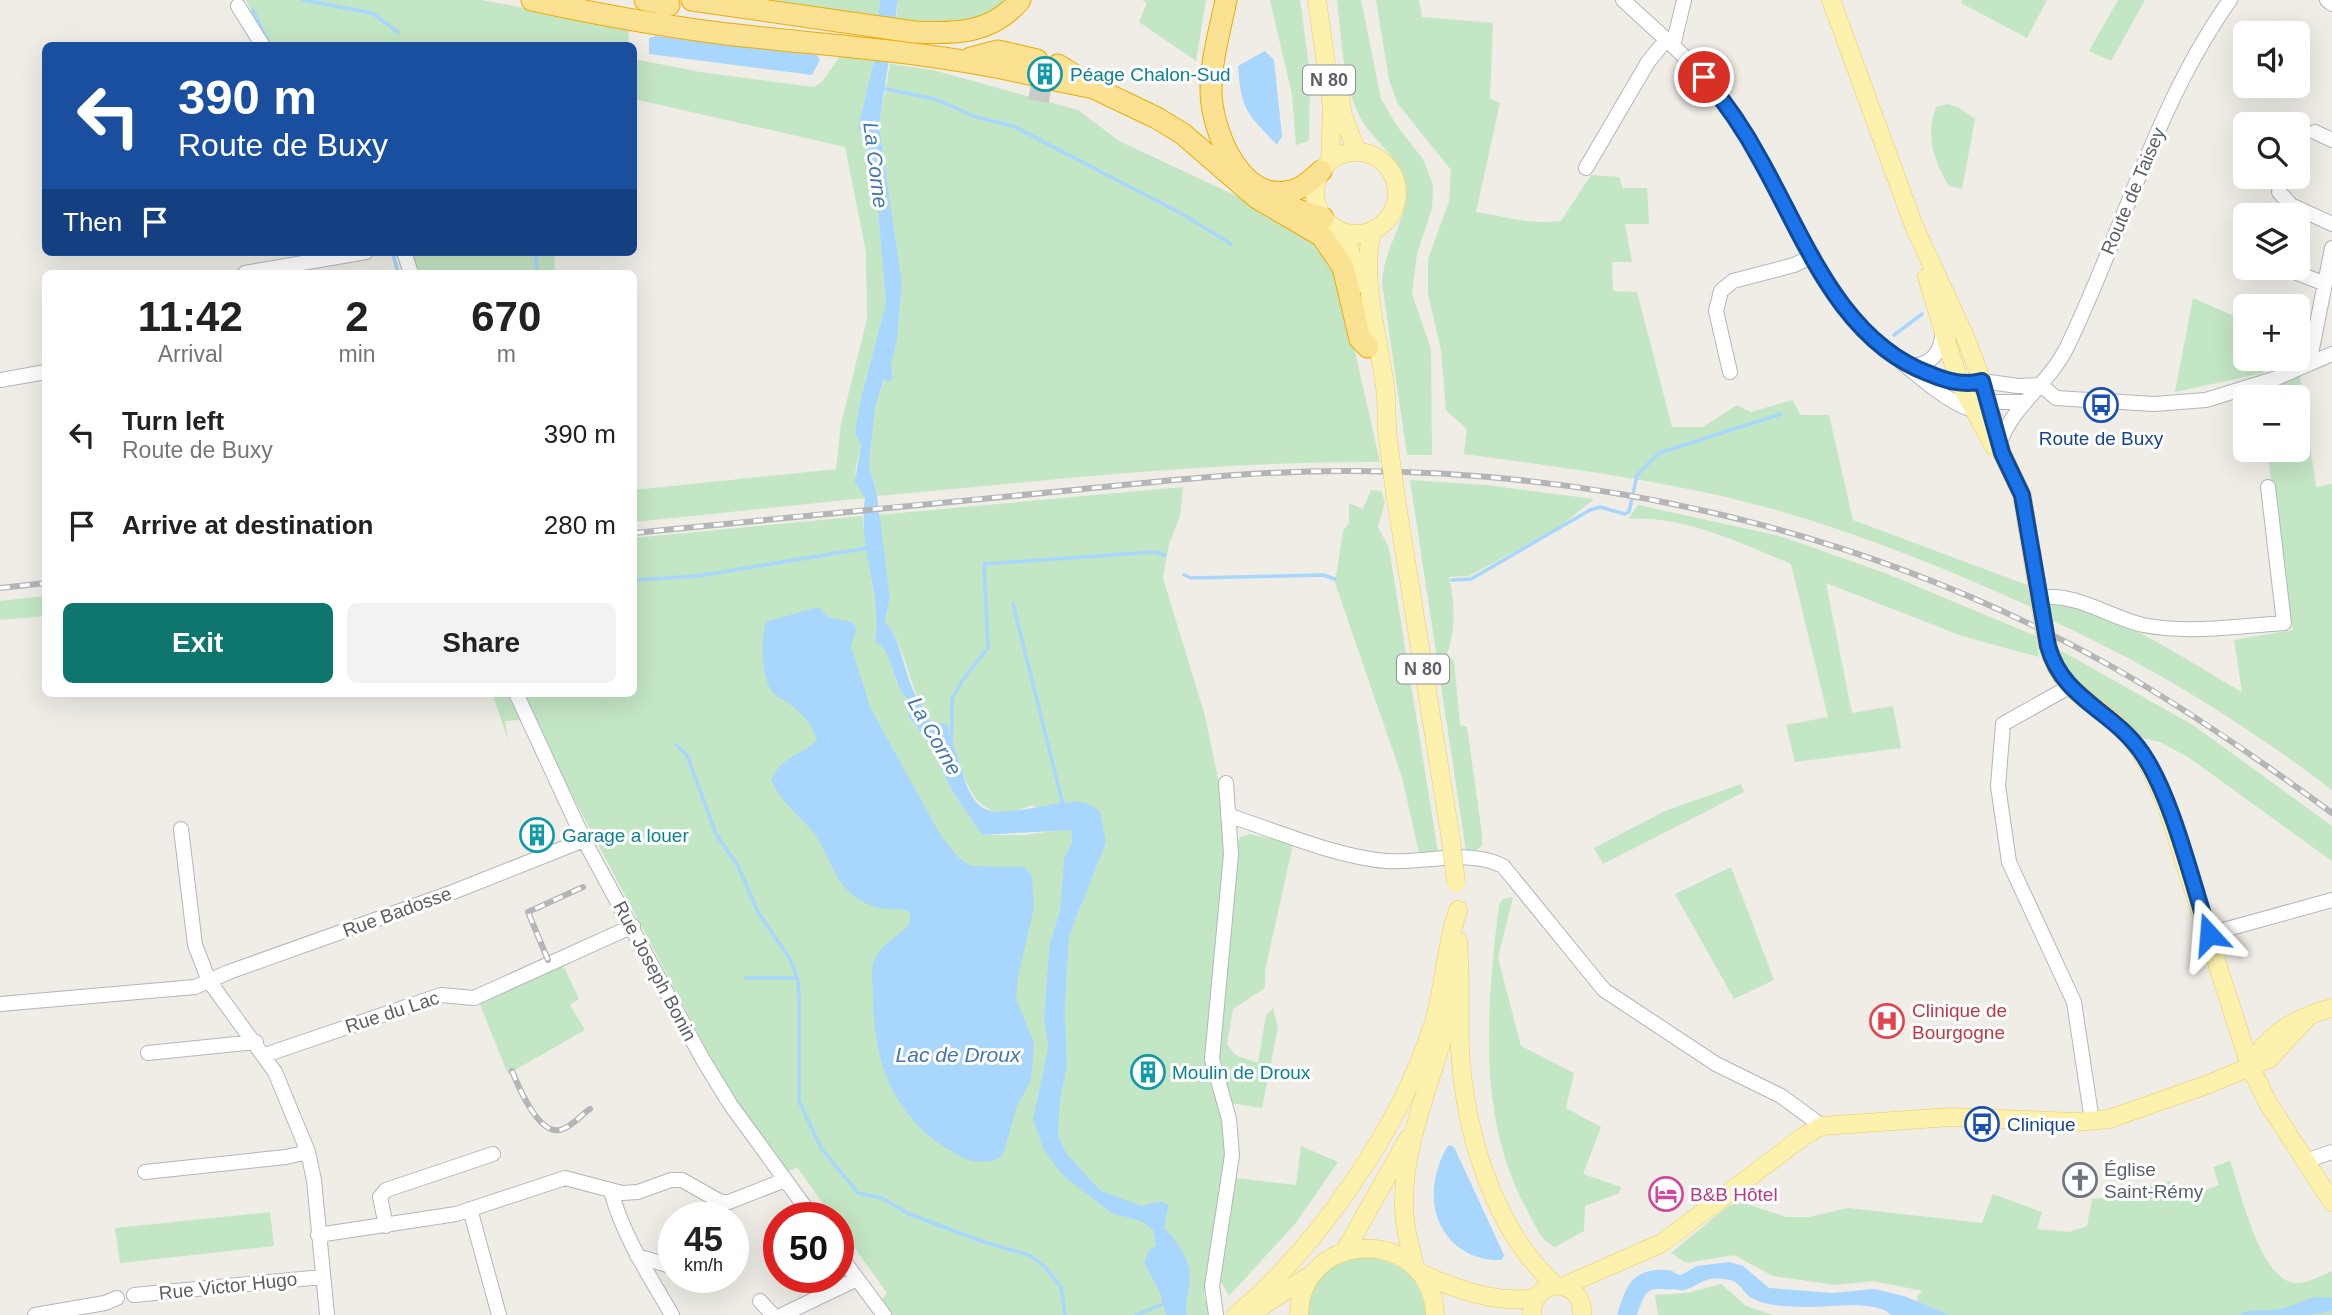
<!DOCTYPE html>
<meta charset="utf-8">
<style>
:root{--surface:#fff;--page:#f2f2f2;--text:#222;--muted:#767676;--accent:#0f766e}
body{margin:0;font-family:Helvetica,sans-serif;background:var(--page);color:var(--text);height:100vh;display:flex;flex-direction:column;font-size:26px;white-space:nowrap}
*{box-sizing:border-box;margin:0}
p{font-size:23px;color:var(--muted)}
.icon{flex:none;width:38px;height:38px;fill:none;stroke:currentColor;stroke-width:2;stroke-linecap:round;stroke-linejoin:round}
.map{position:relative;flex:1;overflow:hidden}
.details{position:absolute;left:42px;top:270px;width:595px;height:427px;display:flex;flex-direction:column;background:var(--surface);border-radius:10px;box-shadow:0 7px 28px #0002}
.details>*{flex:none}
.guide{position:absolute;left:42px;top:42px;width:595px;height:214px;border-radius:10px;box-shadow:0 7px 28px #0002;background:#1a4fa0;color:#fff;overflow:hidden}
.buttons{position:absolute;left:2233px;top:21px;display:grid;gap:14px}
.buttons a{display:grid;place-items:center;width:77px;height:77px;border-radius:10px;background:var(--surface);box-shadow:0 7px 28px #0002;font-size:35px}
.speed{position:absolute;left:658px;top:1202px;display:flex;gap:14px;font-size:35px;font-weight:700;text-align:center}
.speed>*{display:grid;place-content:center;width:91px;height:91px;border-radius:50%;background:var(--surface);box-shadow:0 7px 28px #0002;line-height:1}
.speed small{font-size:18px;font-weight:400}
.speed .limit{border:10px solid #d22;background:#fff;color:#111}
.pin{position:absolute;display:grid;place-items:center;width:60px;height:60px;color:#fff;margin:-30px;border:4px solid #fff;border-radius:50%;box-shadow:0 2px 7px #0007}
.me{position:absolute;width:77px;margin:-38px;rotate:341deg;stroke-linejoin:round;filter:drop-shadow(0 0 5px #0008)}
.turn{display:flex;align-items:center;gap:24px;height:147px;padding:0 21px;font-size:32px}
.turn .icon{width:91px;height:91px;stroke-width:2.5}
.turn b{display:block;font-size:49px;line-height:60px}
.then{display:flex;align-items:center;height:66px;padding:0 21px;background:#0003;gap:14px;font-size:26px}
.eta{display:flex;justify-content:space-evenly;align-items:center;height:119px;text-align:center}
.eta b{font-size:42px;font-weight:700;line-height:49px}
.action{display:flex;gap:14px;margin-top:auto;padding:14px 21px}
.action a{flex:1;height:80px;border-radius:10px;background:var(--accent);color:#fff;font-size:28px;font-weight:700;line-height:80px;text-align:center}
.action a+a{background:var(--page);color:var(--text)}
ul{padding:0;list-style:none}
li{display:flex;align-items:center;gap:21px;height:91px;padding:0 21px}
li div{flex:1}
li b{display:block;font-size:26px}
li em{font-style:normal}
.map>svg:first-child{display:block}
</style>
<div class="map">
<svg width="2332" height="1315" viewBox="0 0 2332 1315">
<rect width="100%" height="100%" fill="#efede6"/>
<path fill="#c3e6c4" d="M246,0H481L623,26L629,30L628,45H267Z
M773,0H880L879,19Z
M898,0H1012L1006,7L956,29L896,23Z
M1142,0H1206L1196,61L1139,22L1147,3Z
M1270,0H1300L1310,74L1309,141L1296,145L1292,95Z
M1337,0H1361L1381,99L1397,126L1423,159L1433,185L1432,209L1417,254L1412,294L1431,349L1432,455H1407L1382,283C1383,249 1410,216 1406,185C1402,158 1371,140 1359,115C1342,80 1342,38 1337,0Z
M1376,0H1419L1422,17L1493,23L1490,99L1500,103L1476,212C1508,217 1529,225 1561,221L1591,175L1619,177L1623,188H1647L1649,224H1625L1632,262H1612L1613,291L1637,292L1672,427H1703L1737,405L1751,412L1792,400L1801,415H1829L1853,520L2027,585L2031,607C1933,563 1832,522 1726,497C1640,477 1552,466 1464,454L1467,429L1446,410L1441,350L1428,294V259L1449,202L1451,170L1398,104L1389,80Z
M1962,0H2047L2027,38L1961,3Z
M2118,0H2145L2111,61L2089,51Z
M840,56L874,61L858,127L865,141L876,189L886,303L860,402L861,444L855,473L865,498L634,522V490L836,469L841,424L867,319L866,252L845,147L634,99V59L700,72L814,87L822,82Z
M890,64L933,70L1078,110L1119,141L1286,219L1311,235L1338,277L1380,462C1212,461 1044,481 877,496L869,464L875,408L885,378L893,374L891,365L897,340L902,283L879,126Z
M1947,104L1958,107L1975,119L1962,189L1949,186C1934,161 1925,136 1936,107Z
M406,252H554L555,273H413Z
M2193,298L2245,321V359H2264L2263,373L2175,392Z
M2300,376L2316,487L2332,484V790C2247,725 2150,665 2053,621L2049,603C2057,601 2066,605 2075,608C2137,624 2187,661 2242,692L2234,640L2293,630L2267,450H2298V397H2260L2259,393Z
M1410,480L1486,485L1594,499L1558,528L1469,576L1449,577C1455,604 1456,628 1447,655L1454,661L1460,725L1467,727L1482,834V846L1473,852L1466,851Z
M1183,487L1180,516L1169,544L1163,578L1205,716L1221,793L1225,843L1208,1071L1220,1108L1227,1146L1225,1177L1204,1295L1210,1315H1187C1185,1301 1190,1290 1190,1276C1190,1259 1176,1239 1164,1229L1169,1206L1162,1201L1142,1207L1101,1191L1067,1154L1058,1136L1060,1102L1067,1066L1065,1007L1069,936L1106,843L1032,805C987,825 971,801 959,761C955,748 949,740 948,725L929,720C927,710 920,706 917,696C907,671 902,642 885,621L890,597L878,515Z
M1371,490L1381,491L1385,502L1378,527L1389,548L1438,852L1419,853L1402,777L1335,583L1343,531L1349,523V503L1363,509Z
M1638,505L1780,536L1885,573L2036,636L2039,657L1962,636L1826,583L1852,713L1893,706L1901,748L1795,762L1786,725L1828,717L1791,564C1740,543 1683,515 1628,519Z
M862,516L878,625L875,641L886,648L897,684L911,702L908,717L930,745L952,791L982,835H1024L1071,829L1072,843L1064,858L1060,910L1049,947L1044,1018L1048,1048L1045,1073L1037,1096L1065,1176L1111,1213L1142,1221L1153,1230L1156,1246L1144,1263L1160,1293L1166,1315H892L881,1301L887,1293L838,1225V1218H833L797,1167L785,1173L718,1071L518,693H634V538Z
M45,596V616L0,620V601Z
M2058,649L2193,725L2332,826V861L2188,757L2160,742L2143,738L2077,686Z
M492,693H509L521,720L505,721L508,740Z
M1741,784L1744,792L1603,864L1594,848L1665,811Z
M1250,834L1293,844L1265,971V988L1233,1009L1227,1044L1235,1055L1258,1063L1266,1015L1273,1008L1278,1027L1262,1108L1230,1103L1219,1062V1027L1231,933L1236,845L1240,837Z
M1731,867L1774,980L1734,999L1675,894Z
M1513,897L1498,958L1521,1046L1574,1073L1566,1108L1601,1127L1583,1174L1621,1187L1619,1193L1585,1206L1584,1231L1555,1247C1540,1240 1535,1224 1527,1210C1476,1116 1487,1007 1499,905L1503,899Z
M563,965L579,999L570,1005L585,1030L508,1074L479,1002Z
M1301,1146L1338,1162L1295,1224L1229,1296L1220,1280L1236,1178L1296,1185Z
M2230,1161C2240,1190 2258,1271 2290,1282C2304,1286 2320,1276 2332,1271V1315H1914L1918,1295L1923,1291L1873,1281L1836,1285L1773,1276L1734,1255L1686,1263L1671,1253L1728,1206L1741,1202L1786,1217H1809L1848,1208L1982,1223L1993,1194L2042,1212L2037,1229L2069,1232L2087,1226L2092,1199L2136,1195L2146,1187L2171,1181L2194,1194L2219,1185L2213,1167Z
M270,1212L274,1246L120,1263L115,1228Z
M1364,1255C1404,1265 1419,1273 1427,1315H1304C1316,1275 1324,1267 1364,1255Z
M1721,1284L1746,1306L1773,1315H1658L1655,1295L1687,1293Z"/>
<path fill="#a8d6fd" d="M880,0H898L879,126L902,283L897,340L891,365L893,379L890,382L884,379L875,408L869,464L877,496L890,598L885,621C904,644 903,676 919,701C923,709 927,711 929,720L948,725C949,740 955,747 959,761C964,776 967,793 979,805C996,822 1055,800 1080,802C1087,802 1094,808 1100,811L1106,843L1069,936L1065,1007L1067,1066L1060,1102L1058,1136L1067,1154L1101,1191L1142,1206L1162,1201L1169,1206L1164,1228C1176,1239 1190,1259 1190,1276C1190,1290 1185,1301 1187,1315H1166L1160,1293L1144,1263L1149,1250L1156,1246L1153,1230L1141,1221L1111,1213L1064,1176L1045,1152L1033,1120L1048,1048L1044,1018L1049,947L1060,910L1064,858L1072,843L1071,830L982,835L952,791L930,745L908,716L911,702C890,687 897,655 875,641C883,597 857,547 865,498L855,482L861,444L855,433L860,402L886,303L876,189L865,141L858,127L874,61Z
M655,36L817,55L820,60L812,75L649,54V38Z
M1265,51L1274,60L1282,136L1277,145C1247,113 1241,111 1238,66Z
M818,607L830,618L852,622L856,629L851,647L871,709L941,836L959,858L971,866L1024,867L1032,876L1034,907L1018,977L1016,998L1034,1043L1031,1080L1017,1106L1004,1151L1000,1158C978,1166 966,1161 946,1148C891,1113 873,1058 873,995C873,986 871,972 873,963C878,947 899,935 910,924V912C898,907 883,911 872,906C831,889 835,860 812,831C797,813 781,802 771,780C781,757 799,756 817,741C813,725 801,712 787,702C783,699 776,697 773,693C760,675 761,641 766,622Z
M1449,1145L1454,1147L1504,1255L1502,1260C1454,1262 1425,1221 1436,1175C1439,1165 1442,1153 1449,1145Z
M1729,1262L1743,1266L1769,1288L1832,1293L1874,1289L1904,1296L1950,1315H1891C1876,1299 1828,1308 1807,1307C1790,1306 1769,1307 1754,1299C1740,1293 1744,1281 1724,1279C1703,1276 1700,1286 1684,1290C1676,1292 1646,1280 1640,1275L1652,1271L1681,1275L1697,1266Z
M1634,1280L1645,1289L1635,1315L1618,1313Z
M2314,1297L2332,1298V1311L2309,1315H2239C2250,1308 2258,1312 2271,1310C2287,1309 2300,1302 2314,1297Z"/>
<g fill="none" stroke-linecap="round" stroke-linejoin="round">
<path stroke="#a8d6fd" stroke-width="3.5" d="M303,0L372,13L398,32
M253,10L270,46
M881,88L935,99L976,117L1013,126L1182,214L1231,244
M536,252L537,273
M393,254L398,273
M1894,335L1922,314
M1184,575L1191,578L1323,575L1335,579
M634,580L698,576L867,548
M1452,580L1471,579L1590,510L1600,507L1625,514L1629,512L1637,475L1659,453L1781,414
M1013,604L1063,805
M676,745L687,755L716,834L738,866L758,912L790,959L798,980L799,1000V1101L821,1148L858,1193L882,1198L909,1214L984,1242L1029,1255L1045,1267L1061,1287L1065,1315
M951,748L952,699L962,681L988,648L984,564L1154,552L1165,555
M746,978H796
M1136,1315L1166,1303"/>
<path stroke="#a8d6fd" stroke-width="19" d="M1627,1315C1635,1289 1640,1276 1669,1280"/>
<path stroke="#cacac6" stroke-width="21" stroke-dasharray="21 10" stroke-linecap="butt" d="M1030,89L1052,93"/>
<g stroke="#b3b6ba" stroke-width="16">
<path id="minor" d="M1623,0C1658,33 1696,63 1724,102C1773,166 1799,257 1851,317C1867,336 1888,350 1906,366C1925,382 1949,402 1972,410
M2327,0L2332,4
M238,6L263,46
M1673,46L1684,0
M2315,132L2332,140
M1586,168L1648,62L1666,40
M2279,192L2291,205L2332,224
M404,252L411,273
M2284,268L2323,283
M245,273L366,252
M2309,364L2332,248
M1909,367C1932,364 1941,354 1943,331
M1730,372L1716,311L1721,291L1733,281L1794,265L1813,256
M1922,372L1959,382L1982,381L2018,386L2041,385
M0,380L46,372
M2041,385L2056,398L2154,404L2206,400L2274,379L2332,354
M1980,402H2024
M2000,442C2014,404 2049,384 2067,347C2123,232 2155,106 2230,0
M2039,598C2077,592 2108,617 2143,625C2189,634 2238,626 2284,623L2268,487
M2069,687L2003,724L1998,786L2009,862L2074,1002L2092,1121
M516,693L584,840L702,1058L730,1104L813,1218
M1230,816C1277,831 1336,857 1386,861C1423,864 1468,848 1503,866L1604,990L1716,1064L1781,1096L1822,1126
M181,829L195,945L209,981L275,1072L308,1152L314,1180L327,1315
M2209,934L2332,900
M0,1004L195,987L229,972L453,892L584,840
M148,1053L256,1042
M265,1055L441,995L474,998L633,926
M2305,1161L2332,1152
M145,1172L286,1157L308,1152
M611,1191C623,1236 649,1275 672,1315
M470,1209L499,1315
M386,1226L380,1197L386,1190L493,1154
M318,1235L456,1214L565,1178L622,1193L638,1192L671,1180H682L721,1202H729L785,1180
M838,1253L884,1315
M637,1256L674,1267
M134,1295L322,1277
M760,1301L773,1315
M35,1315L105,1303L117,1298
M782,1315L857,1279
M1216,1315L1212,1286L1232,1155L1229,1119L1212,1059L1231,854L1226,783"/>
</g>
<g stroke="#eec960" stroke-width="19">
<path id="major" d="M1317,0L1332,107L1330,161
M1831,0L1914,226L1966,339L1982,381L2002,453L2022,495L2043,622
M1340,95L1343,116L1357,152
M1315 193a41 41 0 1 1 82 0a41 41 0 1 1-82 0Z
M1373,230C1358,278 1382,347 1386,396C1387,411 1386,425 1388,440
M1342,232L1350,250L1356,284
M1927,277L1959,382L1995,448
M1396,499L1451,840
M2048,646C2061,693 2090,698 2122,729C2143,750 2155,776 2166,804L2250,1066L2268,1103L2332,1202
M1458,941C1461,976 1459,1012 1460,1047C1464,1130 1492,1227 1555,1285
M2250,1066C2267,1034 2297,1017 2332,1008
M1345,1251L1408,1139
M1415,1267C1410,1246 1404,1226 1404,1204C1403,1127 1446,1057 1455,981
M1420,1273C1456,1289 1495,1304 1535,1298
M1564,1286L1662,1243L1804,1136L1822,1126L1950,1117L2076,1122L2109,1119L2209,1084L2269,1059L2307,1018
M1236,1315C1317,1248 1401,1126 1433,1025C1445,987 1445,947 1458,910
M1248,1315L1312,1274
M1299,1315C1301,1227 1432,1226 1435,1315
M1532,1315C1532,1299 1539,1290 1555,1285C1573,1287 1583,1296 1582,1315"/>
</g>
<g stroke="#efab06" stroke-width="23">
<path id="highway" d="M532,0C596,14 661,26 727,34C830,46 932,51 1034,75
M645,0L669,5
M692,0L914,32C955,34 992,34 1020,0
M1226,0C1220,30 1211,60 1211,90C1211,129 1240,204 1291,191C1303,189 1312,179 1321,171
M971,58L998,51L1037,60
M1058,65L1090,85
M1055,80L1094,88L1157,118L1183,134L1257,198L1322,236L1343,267L1360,339L1368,347
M1291,208L1323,218"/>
</g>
<use href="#minor" stroke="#fff" stroke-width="14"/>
<use href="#major" stroke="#fdf2ad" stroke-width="18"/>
<use href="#highway" stroke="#fae292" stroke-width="21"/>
<g stroke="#b4b5b6" stroke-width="6">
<path id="rail" d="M634,533C770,519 906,506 1043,493C1146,483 1251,470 1355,471C1617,472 1879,537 2109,665C2187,709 2260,760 2332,813
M0,588L46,583
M548,960L528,912L583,887
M512,1071C519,1088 540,1139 563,1129C573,1125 581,1115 590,1109"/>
</g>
<use href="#rail" stroke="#fff" stroke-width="3.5" stroke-dasharray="10" stroke-linecap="butt"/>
<g stroke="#eec960" stroke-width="19" stroke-linecap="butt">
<path id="major-bridge" d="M1388,440L1396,499
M2043,622L2048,646
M1451,840L1456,883"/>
</g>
<use href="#major-bridge" stroke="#fdf2ad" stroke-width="18"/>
</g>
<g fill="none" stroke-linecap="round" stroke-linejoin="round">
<g stroke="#114b97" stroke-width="18">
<path id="route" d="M1704,77C1726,103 1745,131 1761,161C1805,239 1840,341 1930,374C1946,381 1964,386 1982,381L2002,453L2022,495L2048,646C2063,700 2112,709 2142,753C2172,796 2192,882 2209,934"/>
</g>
<use href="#route" stroke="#1a73e8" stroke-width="12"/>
</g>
<defs>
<g id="building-ring" transform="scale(1.75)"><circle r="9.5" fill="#fff" stroke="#0f9aa8" stroke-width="1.5"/><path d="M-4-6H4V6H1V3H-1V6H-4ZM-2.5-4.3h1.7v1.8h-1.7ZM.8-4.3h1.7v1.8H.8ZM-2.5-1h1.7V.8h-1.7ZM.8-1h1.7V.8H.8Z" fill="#0f9aa8"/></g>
<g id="bus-ring" transform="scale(1.75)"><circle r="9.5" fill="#fff" stroke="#1a4fb4" stroke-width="1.5"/><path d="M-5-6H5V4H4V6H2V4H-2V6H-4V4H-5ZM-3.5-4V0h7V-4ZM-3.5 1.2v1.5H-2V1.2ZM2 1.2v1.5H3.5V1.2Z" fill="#1a4fb4"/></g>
<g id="hospital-ring" transform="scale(1.75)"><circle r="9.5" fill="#fff" stroke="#e0444e" stroke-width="1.5"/><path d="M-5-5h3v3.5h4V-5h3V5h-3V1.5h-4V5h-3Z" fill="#e0444e"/></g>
<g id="church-ring" transform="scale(1.75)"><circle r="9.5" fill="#fff" stroke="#6b7280" stroke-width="1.5"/><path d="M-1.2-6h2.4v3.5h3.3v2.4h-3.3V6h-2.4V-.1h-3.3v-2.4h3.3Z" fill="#6b7280"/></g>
<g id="hotel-ring" transform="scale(1.75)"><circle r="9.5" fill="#fff" stroke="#d1479c" stroke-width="1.5"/><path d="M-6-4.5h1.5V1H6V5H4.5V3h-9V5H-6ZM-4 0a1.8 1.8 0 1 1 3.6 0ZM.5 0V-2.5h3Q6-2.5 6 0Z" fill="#d1479c"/></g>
</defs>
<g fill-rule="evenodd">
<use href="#building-ring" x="1045" y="74"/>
<use href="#bus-ring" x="2101" y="405"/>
<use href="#building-ring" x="537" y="835"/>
<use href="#hospital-ring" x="1887" y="1021"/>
<use href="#building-ring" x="1148" y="1072"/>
<use href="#bus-ring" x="1982" y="1124"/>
<use href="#church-ring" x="2080" y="1180"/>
<use href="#hotel-ring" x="1666" y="1194"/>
</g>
<g text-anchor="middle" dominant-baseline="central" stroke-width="6" stroke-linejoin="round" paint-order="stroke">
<g fill="#fff" stroke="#8e9094" stroke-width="2">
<rect x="1303" y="65.5" width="52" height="29" rx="5"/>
<rect x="1397" y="654.5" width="52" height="29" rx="5"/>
</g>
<g font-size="18" font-weight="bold" fill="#5d6166">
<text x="1329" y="80">N 80</text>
<text x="1423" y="669">N 80</text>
</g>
<g font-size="19" fill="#0d838f" stroke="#fff" text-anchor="start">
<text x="1070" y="74">Péage Chalon-Sud</text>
<text x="562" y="835">Garage a louer</text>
<text x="1172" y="1072">Moulin de Droux</text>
</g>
<g font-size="19" fill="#5d6166" stroke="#fff">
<text transform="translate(2133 191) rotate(-67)">Route de Taisey</text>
<text transform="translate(397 912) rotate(-20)">Rue Badosse</text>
<text transform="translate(655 971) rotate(62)">Rue Joseph Bonin</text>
<text transform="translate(392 1012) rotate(-18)">Rue du Lac</text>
<text transform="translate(228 1286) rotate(-6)">Rue Victor Hugo</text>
</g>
<g font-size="19" fill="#164399" stroke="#fff">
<text x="2101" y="438">Route de Buxy</text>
<text x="2007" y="1124" text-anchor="start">Clinique</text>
</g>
<g font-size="19" fill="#be3a42" stroke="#fff" text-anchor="start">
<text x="1912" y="1010">Clinique de<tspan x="1912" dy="22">Bourgogne</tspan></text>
</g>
<g font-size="19" fill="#5b616d" stroke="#fff" text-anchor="start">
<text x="2104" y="1169">Église<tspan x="2104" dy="22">Saint-Rémy</tspan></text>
</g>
<g font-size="19" fill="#b23c85" stroke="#fff" text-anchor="start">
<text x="1690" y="1194">B&amp;B Hôtel</text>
</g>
<g font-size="21" font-style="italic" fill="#4477af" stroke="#fff">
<text transform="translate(876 165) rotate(83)">La Corne</text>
<text transform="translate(935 736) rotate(60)">La Corne</text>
<text x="958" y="1054">Lac de Droux</text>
</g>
</g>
</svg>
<div class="buttons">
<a><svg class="icon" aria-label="sound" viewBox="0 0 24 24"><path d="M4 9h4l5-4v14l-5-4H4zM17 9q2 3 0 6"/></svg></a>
<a><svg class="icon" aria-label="search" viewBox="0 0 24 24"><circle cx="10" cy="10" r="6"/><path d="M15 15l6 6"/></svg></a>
<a><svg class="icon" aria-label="layers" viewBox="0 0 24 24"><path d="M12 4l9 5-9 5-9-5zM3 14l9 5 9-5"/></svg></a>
<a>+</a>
<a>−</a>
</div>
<div class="speed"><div>45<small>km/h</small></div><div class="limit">50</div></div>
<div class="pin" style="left:1704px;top:77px;background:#d93025"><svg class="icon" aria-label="arrive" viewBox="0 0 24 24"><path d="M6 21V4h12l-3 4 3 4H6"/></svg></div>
<svg class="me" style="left:2209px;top:934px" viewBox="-20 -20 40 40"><path d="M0-17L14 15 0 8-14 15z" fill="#1a73e8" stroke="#fff" stroke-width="4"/></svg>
<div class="guide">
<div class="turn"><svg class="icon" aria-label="left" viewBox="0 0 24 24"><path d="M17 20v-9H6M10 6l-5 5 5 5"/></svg><div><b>390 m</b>Route de Buxy</div></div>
<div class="then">Then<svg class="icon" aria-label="arrive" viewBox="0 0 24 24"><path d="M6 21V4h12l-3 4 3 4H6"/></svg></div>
</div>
<section class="details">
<div class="eta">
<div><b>11:42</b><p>Arrival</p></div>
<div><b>2</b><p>min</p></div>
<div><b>670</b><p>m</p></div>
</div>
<ul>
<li><svg class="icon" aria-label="left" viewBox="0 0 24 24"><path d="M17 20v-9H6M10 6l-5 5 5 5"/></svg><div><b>Turn left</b><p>Route de Buxy</p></div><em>390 m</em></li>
<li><svg class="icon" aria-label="arrive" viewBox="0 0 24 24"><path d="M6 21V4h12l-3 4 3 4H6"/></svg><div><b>Arrive at destination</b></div><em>280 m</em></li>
</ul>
<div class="action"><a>Exit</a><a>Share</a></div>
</section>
</div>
